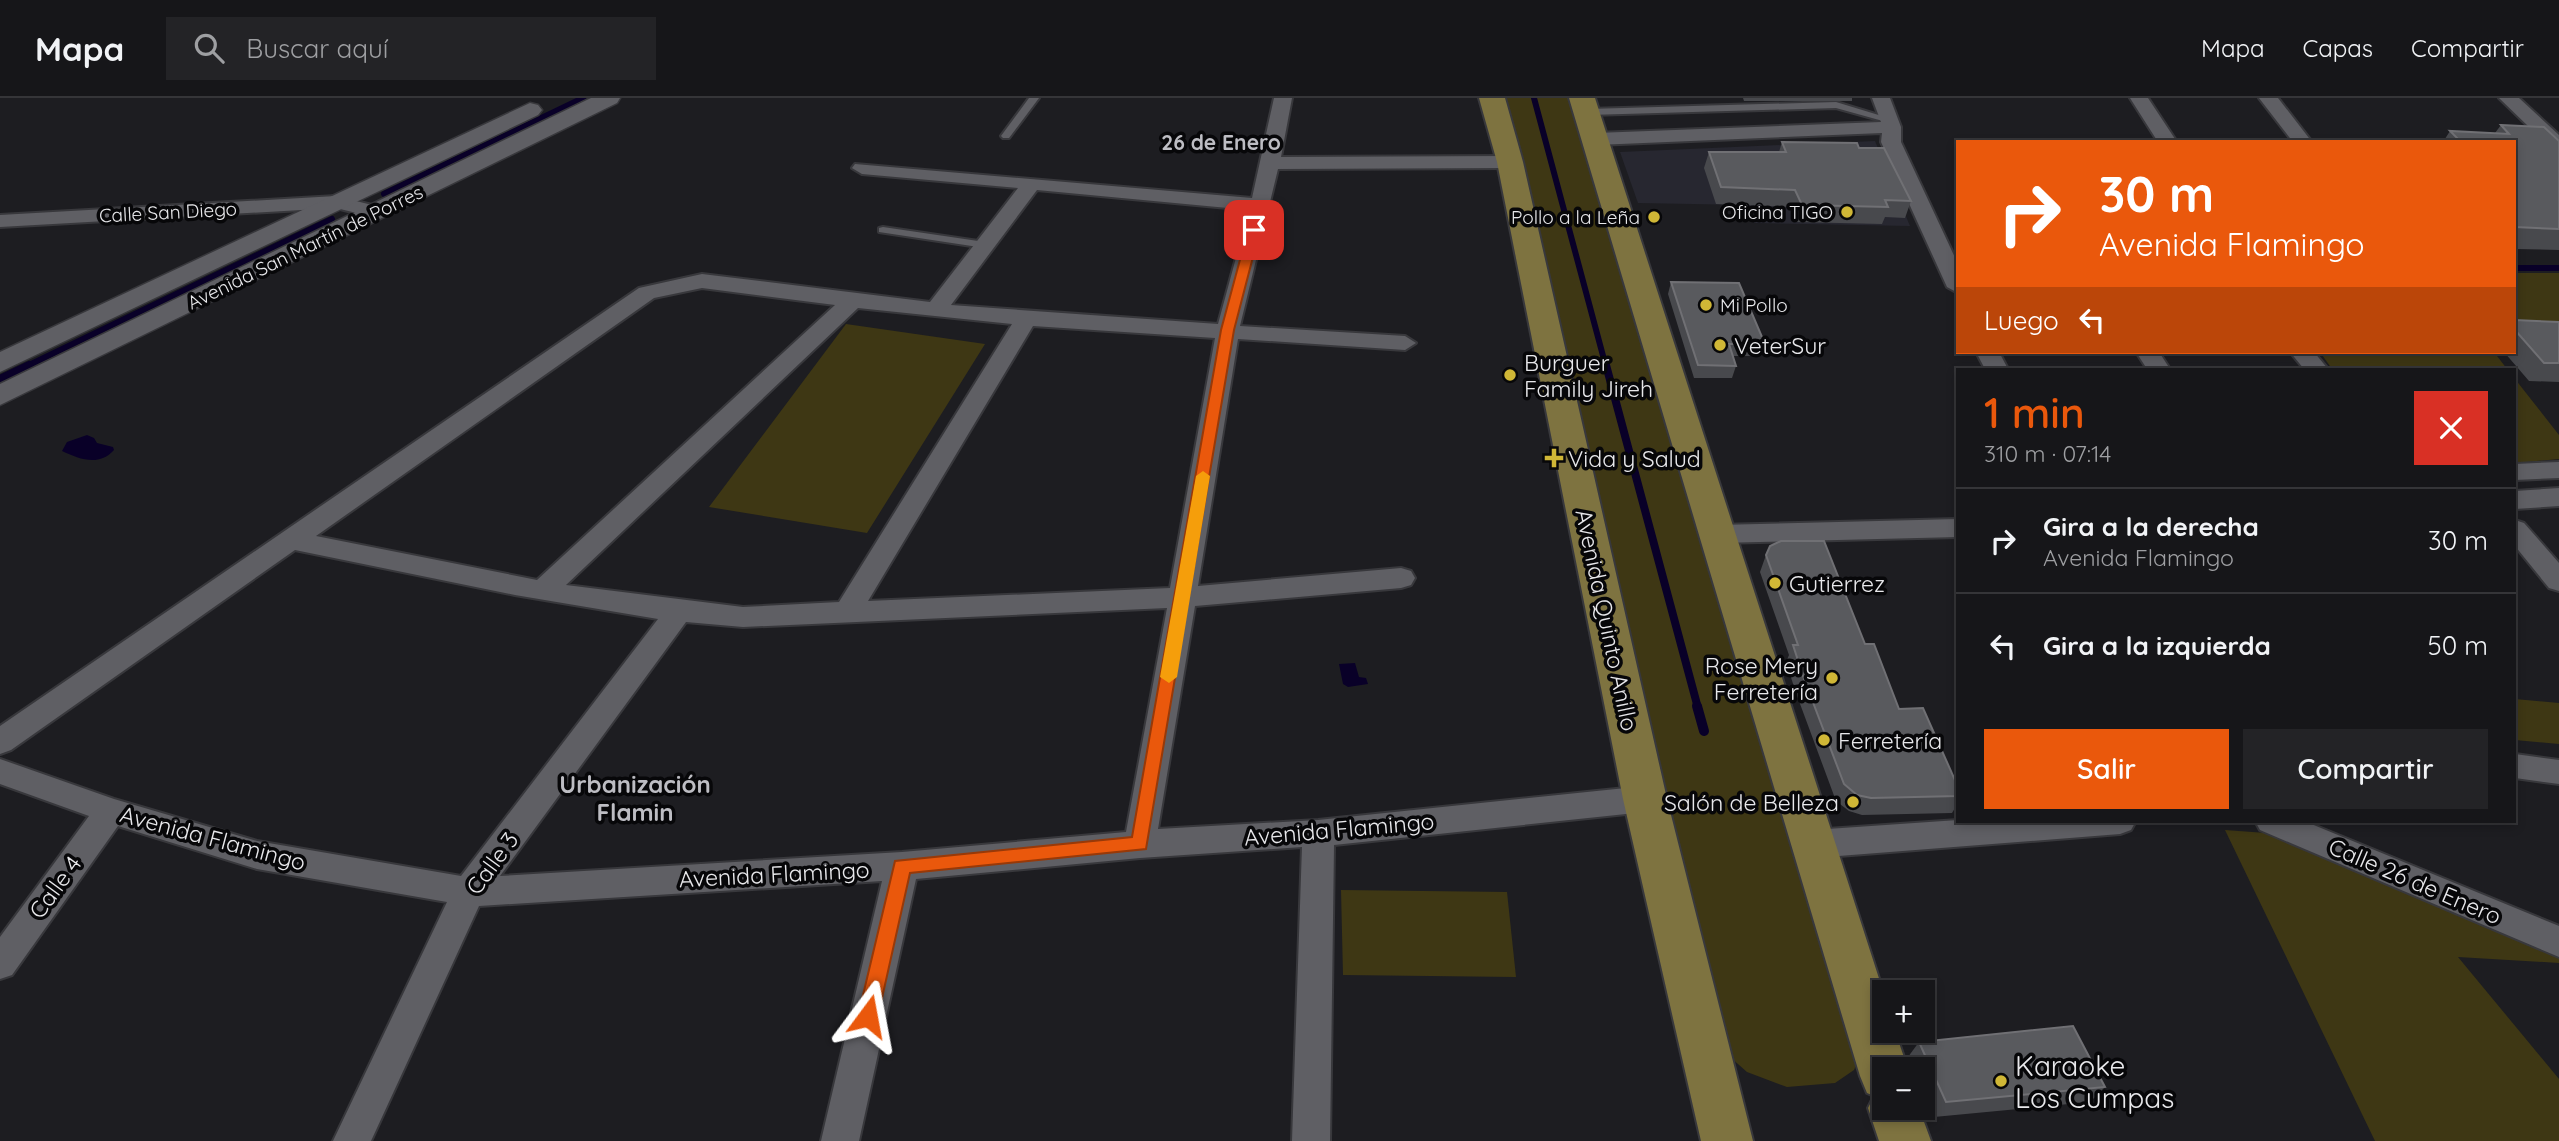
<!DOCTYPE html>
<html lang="es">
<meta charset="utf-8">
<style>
:root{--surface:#161619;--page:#232326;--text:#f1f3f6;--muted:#9e9fa2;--line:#353538;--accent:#ea580c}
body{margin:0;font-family:Quicksand,sans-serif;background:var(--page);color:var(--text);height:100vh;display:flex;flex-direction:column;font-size:26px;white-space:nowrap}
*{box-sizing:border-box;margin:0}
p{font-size:23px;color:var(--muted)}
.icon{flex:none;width:38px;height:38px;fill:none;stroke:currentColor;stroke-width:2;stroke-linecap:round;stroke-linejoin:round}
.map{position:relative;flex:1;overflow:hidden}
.details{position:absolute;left:1956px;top:270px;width:560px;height:455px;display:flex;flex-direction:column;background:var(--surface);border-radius:0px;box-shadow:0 4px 10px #0003,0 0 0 2px var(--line)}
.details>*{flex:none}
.hud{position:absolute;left:1956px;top:42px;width:560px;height:214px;border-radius:0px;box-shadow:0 4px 10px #0003,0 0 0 2px var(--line);background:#ea580c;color:#fff;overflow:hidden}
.buttons{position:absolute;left:1872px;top:882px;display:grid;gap:14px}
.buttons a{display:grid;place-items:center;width:63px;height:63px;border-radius:0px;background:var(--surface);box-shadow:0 4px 10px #0003,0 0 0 2px var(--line);font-size:35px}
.pin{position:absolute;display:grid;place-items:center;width:60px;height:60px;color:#fff;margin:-30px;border-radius:14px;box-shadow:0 4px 10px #0006}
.me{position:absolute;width:77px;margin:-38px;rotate:13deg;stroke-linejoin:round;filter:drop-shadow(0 0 5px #0008)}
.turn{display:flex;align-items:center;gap:24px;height:147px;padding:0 28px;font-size:32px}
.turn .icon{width:91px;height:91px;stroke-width:2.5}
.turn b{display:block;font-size:49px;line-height:60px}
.then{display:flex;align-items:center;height:66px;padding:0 28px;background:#0003;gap:14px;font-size:26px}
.round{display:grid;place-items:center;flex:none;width:74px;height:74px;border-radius:0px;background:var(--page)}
.summary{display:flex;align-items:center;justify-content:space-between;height:119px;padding:0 28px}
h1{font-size:42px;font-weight:600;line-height:52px;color:var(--accent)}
.action{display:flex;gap:14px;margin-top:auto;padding:14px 28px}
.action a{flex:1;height:80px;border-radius:0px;background:var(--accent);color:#fff;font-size:28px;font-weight:600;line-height:80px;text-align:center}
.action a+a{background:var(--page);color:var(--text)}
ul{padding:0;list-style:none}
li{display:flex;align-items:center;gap:21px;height:105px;padding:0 28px;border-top:2px solid var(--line)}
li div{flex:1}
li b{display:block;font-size:26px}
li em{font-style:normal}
header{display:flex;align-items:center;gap:42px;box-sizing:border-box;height:98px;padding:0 35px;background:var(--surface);border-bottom:2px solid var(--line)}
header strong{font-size:33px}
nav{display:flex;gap:38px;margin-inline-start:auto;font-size:24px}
.search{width:490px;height:63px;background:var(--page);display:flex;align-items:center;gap:18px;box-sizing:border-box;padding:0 24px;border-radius:0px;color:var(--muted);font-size:26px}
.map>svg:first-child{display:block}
</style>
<header>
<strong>Mapa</strong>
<div class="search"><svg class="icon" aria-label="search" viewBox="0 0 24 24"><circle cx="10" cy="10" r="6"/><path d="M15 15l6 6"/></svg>Buscar aquí</div>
<nav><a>Mapa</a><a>Capas</a><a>Compartir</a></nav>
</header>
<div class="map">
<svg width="2559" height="1043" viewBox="0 0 2559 1043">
<rect width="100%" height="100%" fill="#1d1d21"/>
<path fill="#272730" d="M1875,43L1910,128L1754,125L1746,107L1638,105L1620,54Z"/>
<path fill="#3e3714" d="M1499,0H1569L1861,955L1854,972L1835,985L1787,989L1747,974L1722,952Z
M2515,175H2559V241L2515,239Z
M846,226L985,246L867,435L709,409Z
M2320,254H2494L2507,271H2332Z
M2515,281L2559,337V361L2515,365Z
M2515,601L2559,605V646L2515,642Z
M2225,732L2266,735L2559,855V865L2458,859L2559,981V1043H2375Z
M1341,792L1507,794L1516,879L1343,877Z"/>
<path fill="#090028" d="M87,337L94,340L97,345L113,349L114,352C99,369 79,361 62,353L67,344Z
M1355,565L1359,579L1366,580L1368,586L1348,589L1343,586L1339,566Z"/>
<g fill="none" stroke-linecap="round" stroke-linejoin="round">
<path stroke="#090028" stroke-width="6" d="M1534,0L1606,269
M384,96L583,0
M2515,170H2559
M25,269L332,121"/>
<path stroke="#090028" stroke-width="8" d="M1606,267L1698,610
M0,281L29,267"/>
<path stroke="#090028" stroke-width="10" d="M1697,608L1704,633"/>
<g stroke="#38383c" stroke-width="4">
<path id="service" d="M1029,0H1039L1009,40H1003L1001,38Z
M1836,4L1895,22L1890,25L1836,10L1588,17L1583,14L1588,11Z
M883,129L985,144L990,147L985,150L879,134V130Z"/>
</g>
<g stroke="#38383c" stroke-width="4">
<path id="minor" d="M1274,0H1292L1281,59L1510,58L1520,64L1510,70L1278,71L1240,228L1405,238L1416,245L1405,252L1238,241L1198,488L1401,470L1411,473L1415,480L1411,487L1401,490L1195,508L1158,731L1318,722L1645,688L1656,692L1661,701L1656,710L1645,714L1334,747L1330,1043H1292L1302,749L1140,760L916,781L859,1043H821L882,783L479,808L371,1043H333L447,804L257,771L118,728L12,877L0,881V839L89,718L0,686V661L114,701L257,743L461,778L658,521L515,497L295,452L11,652L0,656V628L639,190L702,176L930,204L1018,90L862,76L852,70L855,66L1252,100ZM1037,92L1249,112L1218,226L951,207ZM702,190L835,207L537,482L316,438L654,200ZM858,210L1012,226L839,504L743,509L566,487ZM1033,228L1215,240L1170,490L868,503ZM1167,510L1126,734L902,754L500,778L686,524L743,529Z
M1872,0H1890L1901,29V44L1958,166V195L1947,189L1881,44L1882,35L1596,47L1586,41L1596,35L1881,24Z
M2130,0H2148L2177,44H2158Z
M2259,0H2278L2312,44H2293Z
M2499,0H2519L2559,37V53L2552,51Z
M336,98L384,110L387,114L377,120L336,110L0,129V117Z
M1976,254H1999L2008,271H1985Z
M2136,254H2159L2170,271H2147Z
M2290,254H2314L2328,271H2304Z
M2559,364V380L2515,382V366Z
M2559,390V408L2515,411V393Z
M1958,421V439L1718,445L1709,442L1705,436L1709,430L1718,427Z
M2515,422L2524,425L2559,465V493L2549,490L2515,448Z
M2515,656L2559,662V686L2515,680Z
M1958,722V723H2136L2131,732L2120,736L1813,760L1802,756L1797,746L1802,736L1813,732Z
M2255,723H2304L2559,828V859L2260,732Z"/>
</g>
<g stroke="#38383c" stroke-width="3">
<path id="tertiary" d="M591,0H620L617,5L0,307V286Z
M530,5L538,7L542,12L538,17L0,274V254Z"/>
</g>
<g stroke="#38383c" stroke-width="4">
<path id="primary" d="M1479,0H1505L1523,64L1667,701L1753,1043H1701L1623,701L1497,64Z
M1569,0H1595L1885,899V933H1895L1908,971H1885V1010H1919L1931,1043H1879L1868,1010L1874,998L1867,995L1860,978Z"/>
</g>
<use href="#service" fill="#5f5f64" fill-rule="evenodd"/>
<use href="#minor" fill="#5f5f64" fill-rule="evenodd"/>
<use href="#tertiary" fill="#5f5f64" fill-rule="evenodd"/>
<use href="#primary" fill="#7e7340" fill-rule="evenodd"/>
</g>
<path fill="#48494d" d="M1743,0H1852V3H1744Z
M2501,27L2559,43V152L2515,151V44H2443L2450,33L2495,35Z
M1782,44L1859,50L1911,103L1905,120L1885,119L1882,126L1796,124L1790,109L1716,106L1704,70L1709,54H1779Z
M1671,184L1765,246L1761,258H1733L1736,268L1732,280H1694L1668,196Z
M2515,222L2559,224V284L2529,283L2504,254H2515Z
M1766,457L1865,546L1899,611L1958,689V705L1952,715L1862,717L1849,713L1836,703L1796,595L1786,564L1789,557L1760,474Z
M1919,944L2105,989L2090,1004L1934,1019L1923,995V971H1913L1908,959Z"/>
<path fill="#595a5e" stroke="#707074" stroke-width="2" d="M2501,27L2544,29L2559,43V131L2515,129V44H2461L2450,33L2509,36Z
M1782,44L1857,45L1859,50H1884L1911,103L1885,102L1888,109L1802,107L1795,92L1721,89L1709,54H1786Z
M1671,184L1739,185L1765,246H1729L1736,268L1698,267Z
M2515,222L2559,224V265H2544L2515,232Z
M1781,443H1824L1865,546H1874L1899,611L1923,610L1958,689V698L1871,700L1857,697L1844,686L1803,578L1793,547H1798L1766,457L1770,448Z
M2073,928L2105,989L1946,1004L1919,944Z"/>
<path fill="#ea580c" stroke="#983908" stroke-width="2" d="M1254,128L1260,132L1234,232L1146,751L910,775L878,918L875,925L868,928L861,925L858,918L895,763L1132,739L1221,232L1248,132Z"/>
<path fill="#f59e0b" d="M1203,373L1210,378L1177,579L1169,585L1160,579L1196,378Z"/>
<g fill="#d0b736" stroke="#070709" stroke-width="2.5">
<circle cx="1847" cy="114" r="7"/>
<circle cx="1654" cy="119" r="7"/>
<circle cx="1706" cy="207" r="7"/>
<circle cx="1720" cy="247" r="7"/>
<circle cx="1510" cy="277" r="7"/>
<path d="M1550.5 349.5h7v7h7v7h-7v7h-7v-7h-7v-7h7z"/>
<circle cx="1775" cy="485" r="7"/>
<circle cx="1832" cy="580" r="7"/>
<circle cx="1824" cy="642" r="7"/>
<circle cx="1853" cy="704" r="7"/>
<circle cx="2001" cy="983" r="7"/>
</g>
<g text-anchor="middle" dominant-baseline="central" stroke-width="7" stroke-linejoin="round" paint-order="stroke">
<g font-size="19" fill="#e8e8eb" stroke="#070709">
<text transform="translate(168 114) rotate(-3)">Calle San Diego</text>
<text transform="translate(305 149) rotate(-26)">Avenida San Martín de Porres</text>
</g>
<g font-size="19" fill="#e8e8eb" stroke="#070709" text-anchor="end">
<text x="1833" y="114">Oficina TIGO</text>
<text x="1640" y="119">Pollo a la Leña</text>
<text x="1720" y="207" text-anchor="start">Mi Pollo</text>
</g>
<g font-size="21" font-weight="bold" fill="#bdbdc3" stroke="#070709">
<text x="1221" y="44">26 de Enero</text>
</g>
<g font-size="23" fill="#e8e8eb" stroke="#070709" text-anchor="start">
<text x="1734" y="247">VeterSur</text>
<text x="1524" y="264">Burguer<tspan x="1524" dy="26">Family Jireh</tspan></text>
<text x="1568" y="360">Vida y Salud</text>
<text x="1789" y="485">Gutierrez</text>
<text x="1818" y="567" text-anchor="end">Rose Mery<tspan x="1818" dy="26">Ferretería</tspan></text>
<text x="1838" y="642">Ferretería</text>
<text x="1839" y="704" text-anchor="end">Salón de Belleza</text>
</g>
<g font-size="23" fill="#e8e8eb" stroke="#070709">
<text transform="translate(1607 522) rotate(78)">Avenida Quinto Anillo</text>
<text transform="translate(1339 731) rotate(-5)">Avenida Flamingo</text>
<text transform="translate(213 740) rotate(15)">Avenida Flamingo</text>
<text transform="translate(492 765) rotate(-54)">Calle 3</text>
<text transform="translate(774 776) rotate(-3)">Avenida Flamingo</text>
<text transform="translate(2415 783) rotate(23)">Calle 26 de Enero</text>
<text transform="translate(55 789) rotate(-54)">Calle 4</text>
</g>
<g font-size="24" font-weight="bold" fill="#bdbdc3" stroke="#070709">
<text x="635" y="686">Urbanización<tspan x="635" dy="28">Flamin</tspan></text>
</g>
<g font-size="28" fill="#e8e8eb" stroke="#070709" text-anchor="start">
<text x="2015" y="967">Karaoke<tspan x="2015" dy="32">Los Cumpas</tspan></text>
</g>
</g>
</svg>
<div class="buttons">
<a>+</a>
<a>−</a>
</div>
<div class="pin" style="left:1254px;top:132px;background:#d93025"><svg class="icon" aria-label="arrive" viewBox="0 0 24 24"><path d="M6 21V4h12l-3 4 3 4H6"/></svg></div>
<svg class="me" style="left:868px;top:918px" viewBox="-20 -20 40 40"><path d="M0-17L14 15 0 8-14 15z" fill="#ea580c" stroke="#fff" stroke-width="4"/></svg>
<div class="hud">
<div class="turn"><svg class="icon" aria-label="right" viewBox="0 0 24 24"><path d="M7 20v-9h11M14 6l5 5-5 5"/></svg><div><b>30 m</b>Avenida Flamingo</div></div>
<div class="then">Luego<svg class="icon" aria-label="left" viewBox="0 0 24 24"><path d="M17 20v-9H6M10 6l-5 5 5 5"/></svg></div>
</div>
<section class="details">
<div class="summary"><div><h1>1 min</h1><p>310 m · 07:14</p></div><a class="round" style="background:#d93025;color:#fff"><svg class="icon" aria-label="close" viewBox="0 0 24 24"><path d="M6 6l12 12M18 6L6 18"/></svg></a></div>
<ul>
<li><svg class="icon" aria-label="right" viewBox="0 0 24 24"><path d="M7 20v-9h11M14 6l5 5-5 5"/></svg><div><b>Gira a la derecha</b><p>Avenida Flamingo</p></div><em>30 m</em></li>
<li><svg class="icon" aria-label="left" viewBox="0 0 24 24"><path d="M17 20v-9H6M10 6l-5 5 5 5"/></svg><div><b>Gira a la izquierda</b></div><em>50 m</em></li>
</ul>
<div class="action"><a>Salir</a><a>Compartir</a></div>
</section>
</div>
